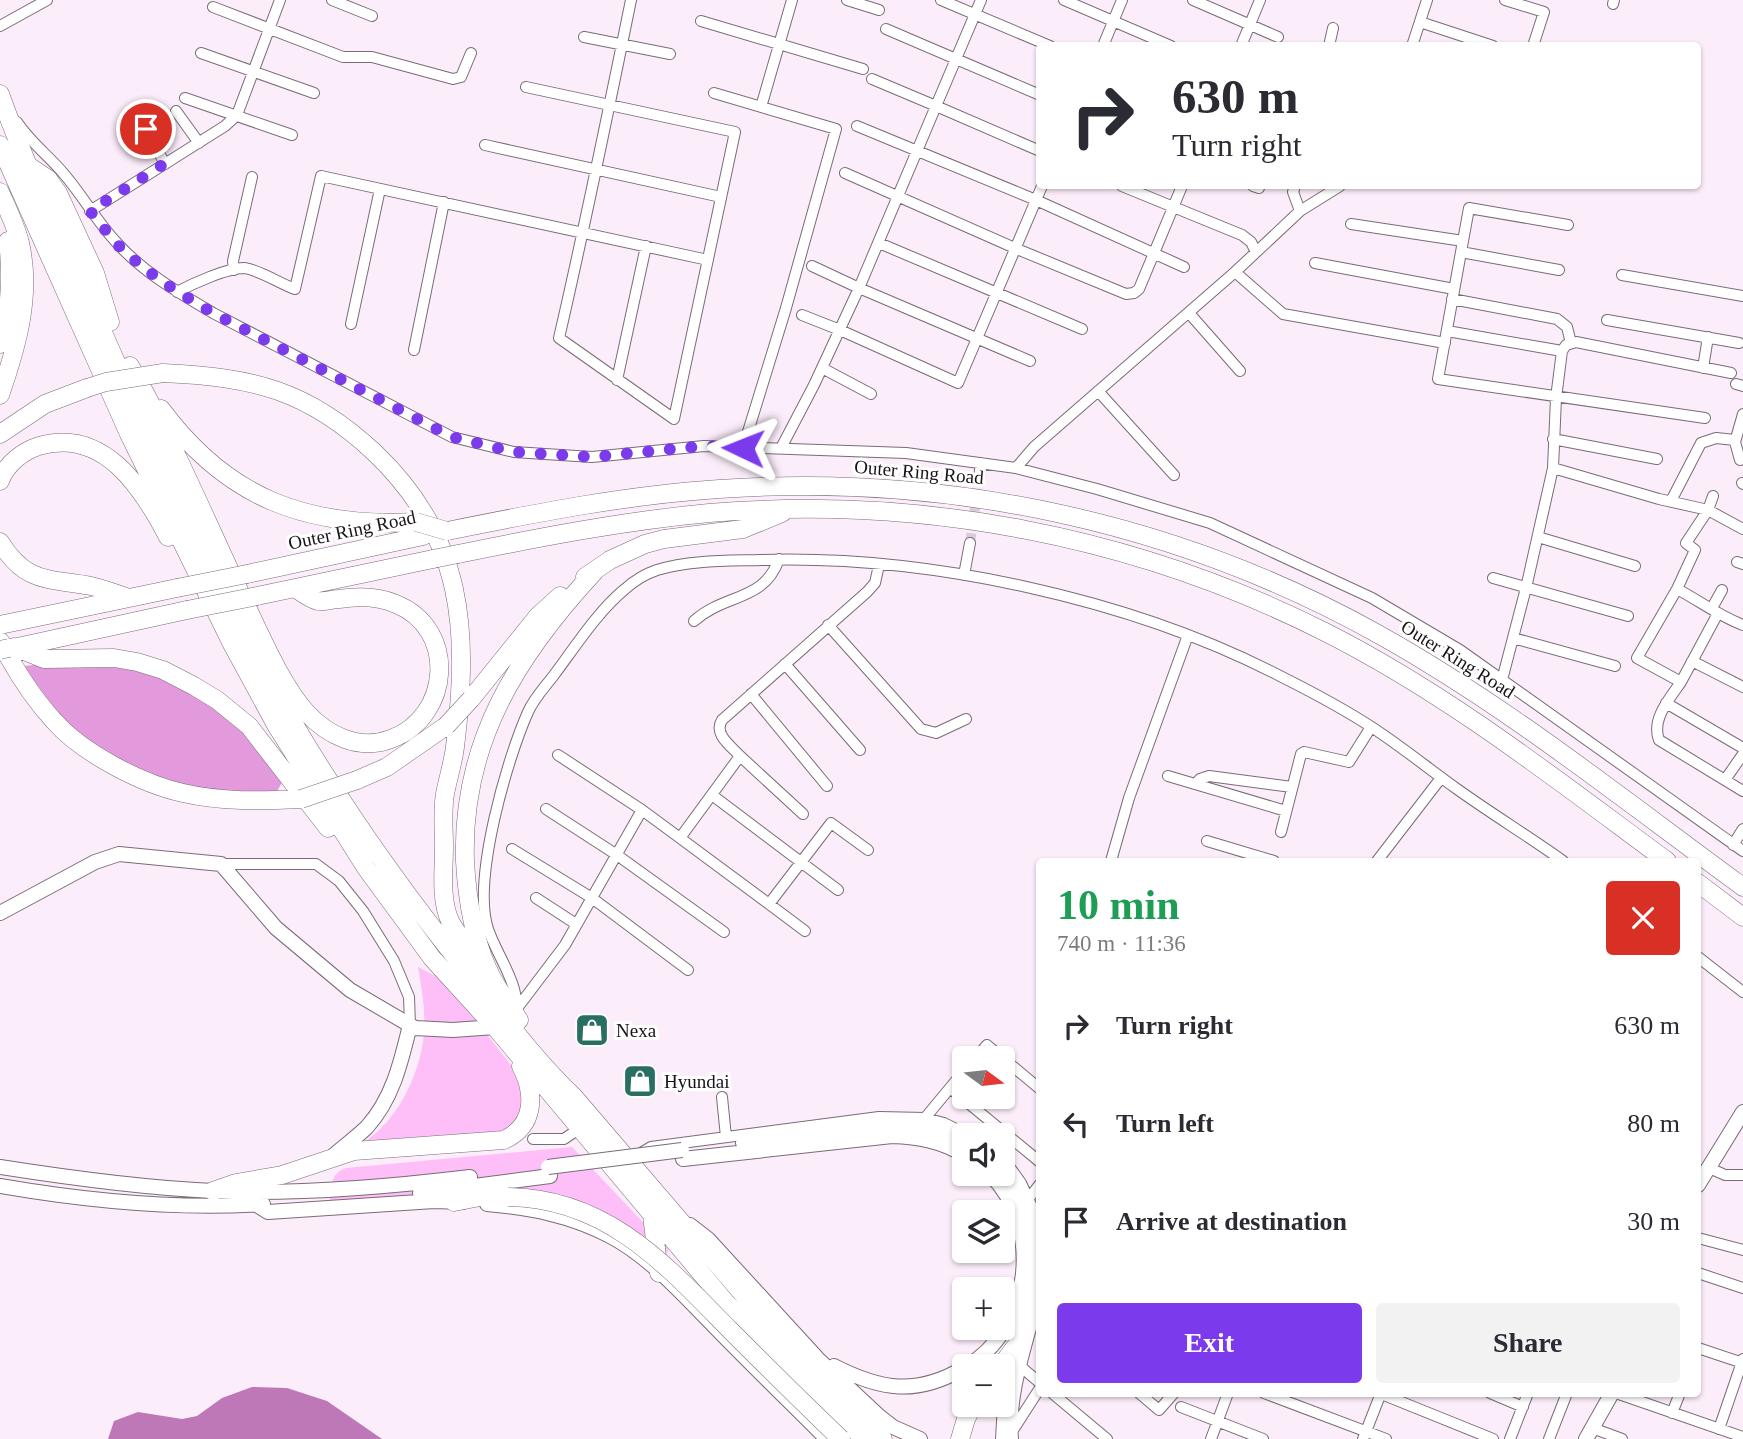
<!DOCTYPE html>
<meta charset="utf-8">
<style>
:root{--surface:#fff;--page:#f2f2f3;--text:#2b2b33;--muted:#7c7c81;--accent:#7c3aed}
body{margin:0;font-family:"Times New Roman",serif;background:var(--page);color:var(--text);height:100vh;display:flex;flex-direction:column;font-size:26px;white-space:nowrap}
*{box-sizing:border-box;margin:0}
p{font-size:23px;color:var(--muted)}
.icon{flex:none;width:38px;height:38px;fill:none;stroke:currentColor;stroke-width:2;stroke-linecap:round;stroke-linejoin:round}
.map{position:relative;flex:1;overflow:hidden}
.drawer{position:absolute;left:1036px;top:858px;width:665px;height:539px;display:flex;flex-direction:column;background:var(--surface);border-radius:7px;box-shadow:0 2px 5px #0004}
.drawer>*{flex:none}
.hud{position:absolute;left:1036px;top:42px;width:665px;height:147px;border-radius:7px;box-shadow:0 2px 5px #0004;background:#fff;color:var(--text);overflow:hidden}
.needle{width:46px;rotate:105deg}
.buttons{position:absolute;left:952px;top:1046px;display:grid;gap:14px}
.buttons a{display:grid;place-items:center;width:63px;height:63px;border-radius:7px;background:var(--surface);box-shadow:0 2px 5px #0004;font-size:35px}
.pin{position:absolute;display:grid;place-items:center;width:60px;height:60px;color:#fff;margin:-30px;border:4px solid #fff;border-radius:50%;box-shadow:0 2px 7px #0007}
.me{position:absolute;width:77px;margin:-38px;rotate:272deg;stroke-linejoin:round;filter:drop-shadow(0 0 5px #0008)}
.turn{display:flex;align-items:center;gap:24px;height:147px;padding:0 21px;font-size:32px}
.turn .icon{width:91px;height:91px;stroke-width:2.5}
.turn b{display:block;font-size:49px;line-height:60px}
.round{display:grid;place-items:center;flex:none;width:74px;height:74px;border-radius:7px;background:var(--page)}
.summary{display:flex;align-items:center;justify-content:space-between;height:119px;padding:0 21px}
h1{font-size:42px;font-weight:800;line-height:52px;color:#1e9e55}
.cta{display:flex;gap:14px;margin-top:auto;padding:14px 21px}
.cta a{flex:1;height:80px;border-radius:7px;background:var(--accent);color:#fff;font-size:28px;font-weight:800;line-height:80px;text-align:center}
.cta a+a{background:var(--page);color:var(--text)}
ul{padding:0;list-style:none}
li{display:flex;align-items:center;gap:21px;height:98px;padding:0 21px}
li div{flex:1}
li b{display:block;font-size:26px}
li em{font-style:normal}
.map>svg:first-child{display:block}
</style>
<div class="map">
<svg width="1743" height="1439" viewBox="0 0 1743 1439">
<rect width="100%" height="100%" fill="#fcedfa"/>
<path fill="#febef7" d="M418,967L445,981L522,1079L524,1106L511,1132L364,1142C396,1122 417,1080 423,1042C427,1017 422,991 418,967Z
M572,1147L668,1249V1253L579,1205H330C331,1189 329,1174 346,1168Z"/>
<path fill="#e29adc" d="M52,663L116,665L170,679L235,720L285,777L276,793C199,798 105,772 54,711C43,698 34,681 24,666Z"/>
<path fill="#be78b8" d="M252,1387L287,1388L327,1401L382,1439H108L114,1421L138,1412L182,1419L197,1416L222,1398Z"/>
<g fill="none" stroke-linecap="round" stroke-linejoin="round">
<path stroke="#daccd8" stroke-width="10" stroke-dasharray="10 5" stroke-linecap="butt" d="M970,543L979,478"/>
<g stroke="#796c77" stroke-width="12">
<path id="minor" d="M332,0L372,16
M847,0L879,10
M941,0L1050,46
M1064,0L1171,46
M1193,0L1278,37
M1505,0L1544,12L1533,46
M1613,4L1614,0
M213,7L343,57H372L453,79L461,77L471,53
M701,21L863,69
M1420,22L1493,46
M0,26L47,0
M886,29L1040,95
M584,37L670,54
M1103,46L1122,0
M1241,46L1260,0
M1329,46L1333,28
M1412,46L1427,0
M201,53L314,93
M872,79L936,106L981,0
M526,87L735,132L674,419L559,338C585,226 608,113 631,0
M714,93L836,129L786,308L743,448
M185,98L292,135
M761,107L792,0
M176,111L199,143
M17,122C30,142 49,156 64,174C83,196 97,222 117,243C144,273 179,293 213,313L452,437L514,452L592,457L704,446L906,453L1016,468L1097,489L1210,523L1372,598L1460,650L1743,851
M857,126L1036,200L1184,267
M146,129L165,164
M485,145L721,197
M845,173L1017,249L1126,294L1134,293L1139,289L1182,186
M1122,186L1242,235L1251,242L1256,252
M1253,186L1259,188
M1295,186L1293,192L1300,211
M90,211L225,126L237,115L280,0
M1351,224L1463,241
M1568,225L1469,208L1438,379L1705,418
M879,243L1082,329
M1461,252L1559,270
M1315,263L1454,289
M812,266L859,288L936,106L1040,151
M234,270L233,261L252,177
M1235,272L1283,314L1445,343
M1622,275L1743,296
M177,292C192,284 227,268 244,268C257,269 281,284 295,289L321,176L708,260
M1452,299L1557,319L1567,327L1571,343
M1189,313L1240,371
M802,315L840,330L958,383L1042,186
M1607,320L1739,343
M351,324L380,189
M1447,331L1562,351
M414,350L444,202
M822,368L871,394
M1703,368L1708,337
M617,380L646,246
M1736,384L1743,386
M1098,391L1174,475
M1553,439L1657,459
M781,448L814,385L859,288L1030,361
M1740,460L1735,442L1743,414
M1016,468L1034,447L1235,272L1300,211L1340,186
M1553,468L1659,499L1708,510L1743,529
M979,478L981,463
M1742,483L1743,484
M1713,496L1708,510L1686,543L1695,550L1677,589L1637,658L1681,682C1670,698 1651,719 1659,740L1743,791
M1671,501L1701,443L1716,438L1735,440
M1538,537L1635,566
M1737,562L1743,564
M964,575L970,543
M1493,578L1628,616
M1677,589C1700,601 1719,616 1743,625
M1712,608L1722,590
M694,621C725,593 764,602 779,559
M828,625L921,729L936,733L966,719
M1513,638L1615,666
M1692,661L1743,687
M785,664L860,750
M1502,680L1526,588L1553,468L1556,398L1562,351L1566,345L1576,342L1731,373
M1681,682L1717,615
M751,694L827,786
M1666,703L1743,748
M558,755L642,810
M740,756L803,814
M1168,776L1286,811
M1725,780L1743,754
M1195,784L1200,779L1209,776L1292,787
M712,795L838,890
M546,809L617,855L724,932
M1281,832L1301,754L1304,752L1349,762L1371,727
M680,838L769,904L831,823L868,850
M1207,841L1274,861
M1733,845L1743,829
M512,849L592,898L688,970
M1111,861L1129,798L1188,635
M1377,861L1441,778
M221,864H316L339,881L363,911L394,961L409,997L410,1025
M536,898L576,924
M769,904L805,931
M1698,957L1743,992
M518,1007L565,945L642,810L680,838L740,756C731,746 713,734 722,720L867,592L875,583L879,565
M516,1013C520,984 497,956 488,929C472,880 507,759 528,712C534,698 545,687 554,675C575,647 598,611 625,589C634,581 645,574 657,570C690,560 727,561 761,560C929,555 1132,599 1282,677C1312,692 1344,709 1373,728C1402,747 1429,769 1457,789C1492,814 1528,836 1563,861
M975,1059L987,1045L1040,1089
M950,1088L1040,1162
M722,1097L726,1137
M925,1118L964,1071
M533,1139H564L580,1128
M641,1153L651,1147L879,1117L925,1118L944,1123L970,1136
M1003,1158L1021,1183L1040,1224
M1707,1167L1725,1175H1743
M1029,1198L1040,1184
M1698,1238L1743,1250
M1698,1273L1743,1288
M1698,1348L1743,1363
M1020,1366L1040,1383
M1052,1393L1107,1439
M1139,1393L1159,1410L1174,1393
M1264,1393L1386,1439
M1379,1393L1493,1439
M1490,1393L1523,1407
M1616,1393L1743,1437
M1181,1407L1263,1439
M1672,1413L1680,1393
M1592,1428L1622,1439
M1719,1429L1743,1359
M1013,1430L1040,1388
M1013,1439C1009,1388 1030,1341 1040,1292
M1211,1439L1228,1393
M1363,1439L1381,1393
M1510,1439L1528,1393
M1549,1439L1567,1393"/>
</g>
<g stroke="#796c77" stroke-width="16">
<path id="major" d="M0,913L95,862L119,854L221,864L276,928L350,990L415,1028L453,1030L495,1027
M743,1143L902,1125L933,1130L964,1142
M333,1156C344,1146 357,1137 367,1127C393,1098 401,1062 410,1025
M683,1159L892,1136C918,1137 942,1141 964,1155
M0,1167C70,1178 142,1188 213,1191C297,1195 387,1187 470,1177
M1003,1172C1052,1235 1030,1289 1013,1358C1007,1385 1004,1411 1003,1439
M1698,1185L1743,1112
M0,1186C87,1201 175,1210 263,1204
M420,1193L550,1176
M255,1204L268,1212L434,1201L463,1202
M487,1204C531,1208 570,1215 610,1236C650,1257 682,1294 714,1326C751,1364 789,1401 827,1439
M690,1225L708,1239L818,1359L879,1416L893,1427L920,1439
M834,1366C881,1390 916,1396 964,1368
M966,1367C1031,1329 1044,1228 990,1174
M1586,1439L1612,1393"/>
</g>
<g stroke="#796c77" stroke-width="19">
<path id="highway" d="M0,94C33,186 77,273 116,362C168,481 223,601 288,714C340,803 400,888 464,968C500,1012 533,1058 574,1097L784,1342L883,1439
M0,145L129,434L232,644L276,725L366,868L432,958L495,1027L727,1304L864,1439
M27,165L48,179L58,193L95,273L110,322
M0,192C7,208 16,226 20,243C32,295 17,346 0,395
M0,344C11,310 12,276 8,241
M130,366C173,441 207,523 244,601C260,634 281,684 306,712C328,736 359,751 391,739C451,717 458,629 396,604C378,596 359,596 339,599C333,599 324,602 318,601C310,599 301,592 295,588
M163,373C253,377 308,390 375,453C465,539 469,632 455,747C453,763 448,778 445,794C442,811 444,830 444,847C444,870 440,899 450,921C459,939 476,956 489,971
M161,409C227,498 306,528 416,522
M0,434L45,404L87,388
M0,481C6,464 23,451 39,446C103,427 142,487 168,537
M447,531C536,513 627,495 719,489C948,473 1177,522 1378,634C1507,706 1624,800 1743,887
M0,542C26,584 48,578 91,586C104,589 117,594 129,598
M458,554C541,537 624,521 709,513C921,495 1135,536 1325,632C1448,694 1557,780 1667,861
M247,574L423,536
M585,577L610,560L645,544L664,539L743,529L782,513
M257,596L433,559
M0,625L177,588
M0,641C15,670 32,697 54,721C82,753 142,784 183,793C222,802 261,801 301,799
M14,647L44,659L114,658L137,662L163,670L194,686L217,700L249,726L328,828
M13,648L187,610
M471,699L538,616L560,596
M357,780L387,767L446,726
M1698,883L1743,917
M519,1020C509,1004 496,988 488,970C473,936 467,898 465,861C461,743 517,655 595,571
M213,1191L236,1183L282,1175L354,1151L504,1140C536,1125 535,1093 521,1066
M454,1202L480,1197H508
M652,1215L659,1273
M1000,1367L1016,1346
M960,1439L966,1419L973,1405"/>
</g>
<use href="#minor" stroke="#fff" stroke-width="10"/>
<use href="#major" stroke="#fff" stroke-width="14"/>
<use href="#highway" stroke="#fff" stroke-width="18"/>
<g stroke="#796c77" stroke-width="16" stroke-linecap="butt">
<path id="major-bridge" d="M548,1167L682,1150"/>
</g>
<g stroke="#796c77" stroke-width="19" stroke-linecap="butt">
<path id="highway-bridge" d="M87,388L106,382L163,373
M416,522L447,531
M433,559L458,554
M177,588L247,574
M187,610L257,596
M0,650L9,648
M446,726L471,699
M301,799L357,780
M508,1197C607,1198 666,1265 730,1330C767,1367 803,1403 841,1439"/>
</g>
<use href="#major-bridge" stroke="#fff" stroke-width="14"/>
<use href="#highway-bridge" stroke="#fff" stroke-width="18"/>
</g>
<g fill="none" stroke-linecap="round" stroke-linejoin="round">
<path stroke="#7c3aed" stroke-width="12" stroke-dasharray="0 21.6" d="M146,129L164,164L90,211C100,222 108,235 118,245C146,273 179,293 213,313L452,437L514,452L592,457L704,446L743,448"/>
</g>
<defs>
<g id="shop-square" transform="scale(1.75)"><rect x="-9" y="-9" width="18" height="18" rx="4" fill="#286e62" stroke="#fff"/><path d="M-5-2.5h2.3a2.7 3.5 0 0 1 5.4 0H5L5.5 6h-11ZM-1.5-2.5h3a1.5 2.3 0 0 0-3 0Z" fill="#fff"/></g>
</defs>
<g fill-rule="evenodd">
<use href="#shop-square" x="592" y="1030"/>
<use href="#shop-square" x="640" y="1081"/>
</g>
<g text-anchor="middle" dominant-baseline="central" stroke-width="6" stroke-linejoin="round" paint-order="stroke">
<g font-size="19" fill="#181317" stroke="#fff">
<text transform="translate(919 472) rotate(5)">Outer Ring Road</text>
<text transform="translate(352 530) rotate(-12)">Outer Ring Road</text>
<text transform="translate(1458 659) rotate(32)">Outer Ring Road</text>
</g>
<g font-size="19" fill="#181317" stroke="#fff" text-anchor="start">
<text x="616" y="1030">Nexa</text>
<text x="664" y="1081">Hyundai</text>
</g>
</g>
</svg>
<div class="buttons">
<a><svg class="needle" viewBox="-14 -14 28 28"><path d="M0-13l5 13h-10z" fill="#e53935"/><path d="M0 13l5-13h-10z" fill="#7c7c81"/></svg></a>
<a><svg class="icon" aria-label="sound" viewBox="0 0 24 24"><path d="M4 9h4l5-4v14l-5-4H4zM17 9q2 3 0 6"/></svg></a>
<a><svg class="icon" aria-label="layers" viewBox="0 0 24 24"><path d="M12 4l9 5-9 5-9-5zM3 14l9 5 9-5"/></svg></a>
<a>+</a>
<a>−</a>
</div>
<div class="pin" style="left:146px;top:129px;background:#d93025"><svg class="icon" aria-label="arrive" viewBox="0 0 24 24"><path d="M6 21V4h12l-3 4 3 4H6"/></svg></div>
<svg class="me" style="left:743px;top:448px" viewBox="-20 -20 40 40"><path d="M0-17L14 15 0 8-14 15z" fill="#7c3aed" stroke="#fff" stroke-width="4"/></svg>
<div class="hud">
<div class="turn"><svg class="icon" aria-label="right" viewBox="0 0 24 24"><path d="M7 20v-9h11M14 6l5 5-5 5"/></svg><div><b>630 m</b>Turn right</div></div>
</div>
<section class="drawer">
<div class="summary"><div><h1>10 min</h1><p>740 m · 11:36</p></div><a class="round" style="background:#d93025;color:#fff"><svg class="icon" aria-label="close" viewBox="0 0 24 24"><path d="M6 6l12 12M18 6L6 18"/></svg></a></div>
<ul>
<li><svg class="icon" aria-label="right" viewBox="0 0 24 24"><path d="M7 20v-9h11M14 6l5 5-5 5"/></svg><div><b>Turn right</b></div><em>630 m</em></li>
<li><svg class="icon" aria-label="left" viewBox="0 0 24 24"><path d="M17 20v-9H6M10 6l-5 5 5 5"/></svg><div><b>Turn left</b></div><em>80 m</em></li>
<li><svg class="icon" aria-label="arrive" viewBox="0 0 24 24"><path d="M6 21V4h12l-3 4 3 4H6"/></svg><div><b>Arrive at destination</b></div><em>30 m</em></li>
</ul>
<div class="cta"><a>Exit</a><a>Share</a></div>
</section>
</div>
